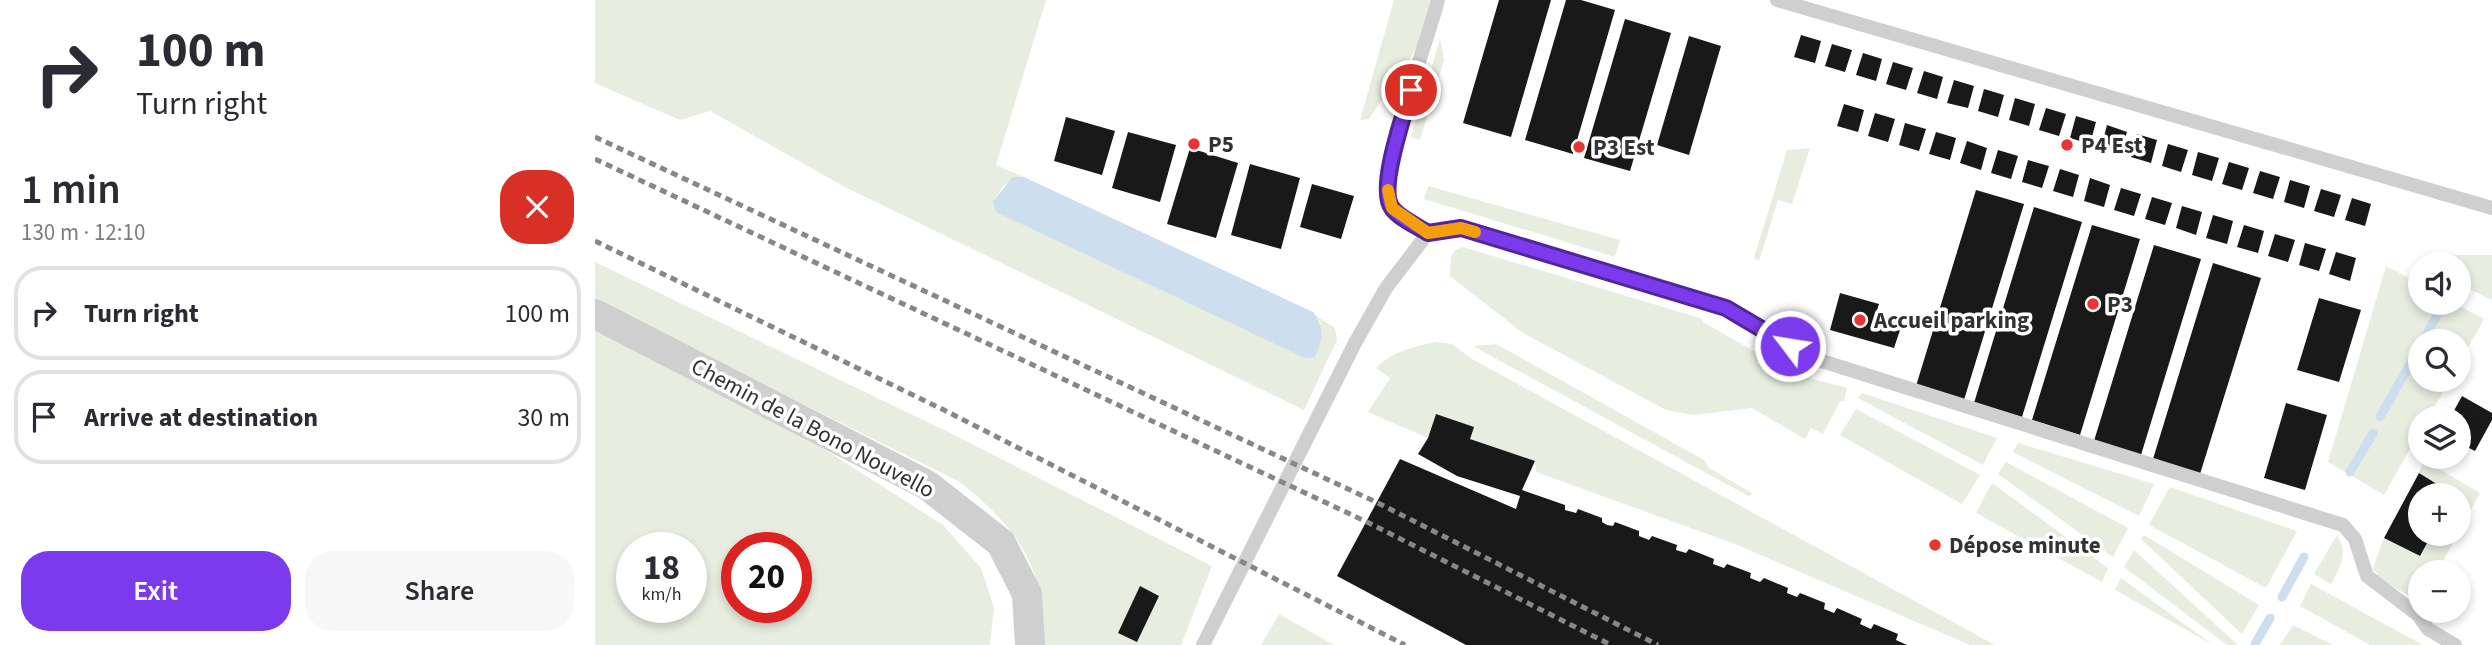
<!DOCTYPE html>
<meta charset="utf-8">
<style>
:root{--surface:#fff;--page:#f7f7f7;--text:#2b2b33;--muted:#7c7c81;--line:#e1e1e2;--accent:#7c3aed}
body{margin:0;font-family:"Source Sans 3",sans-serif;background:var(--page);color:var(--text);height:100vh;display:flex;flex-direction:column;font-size:26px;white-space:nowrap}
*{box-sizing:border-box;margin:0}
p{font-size:23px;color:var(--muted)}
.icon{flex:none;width:38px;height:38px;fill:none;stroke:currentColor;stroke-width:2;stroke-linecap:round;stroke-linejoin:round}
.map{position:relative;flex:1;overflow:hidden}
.details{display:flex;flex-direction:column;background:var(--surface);width:595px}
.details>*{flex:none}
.hud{background:#fff;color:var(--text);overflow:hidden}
.tools{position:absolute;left:1813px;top:252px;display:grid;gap:14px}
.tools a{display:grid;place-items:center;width:63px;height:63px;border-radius:50%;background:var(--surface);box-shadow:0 4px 10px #0003;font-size:35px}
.speed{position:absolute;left:21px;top:532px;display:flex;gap:14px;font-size:35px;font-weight:700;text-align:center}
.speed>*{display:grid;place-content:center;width:91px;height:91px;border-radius:50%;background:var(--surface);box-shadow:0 4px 10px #0003;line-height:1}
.speed small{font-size:18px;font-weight:400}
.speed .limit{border:10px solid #d22;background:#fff;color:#111}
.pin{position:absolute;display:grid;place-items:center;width:60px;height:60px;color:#fff;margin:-30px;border:4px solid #fff;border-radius:50%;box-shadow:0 2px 7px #0007}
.me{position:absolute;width:77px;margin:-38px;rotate:301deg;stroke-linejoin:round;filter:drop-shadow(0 0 5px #0008)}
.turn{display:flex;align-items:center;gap:24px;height:147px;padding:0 21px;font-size:32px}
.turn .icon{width:91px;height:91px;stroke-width:2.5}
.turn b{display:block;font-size:49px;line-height:60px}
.round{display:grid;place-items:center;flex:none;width:74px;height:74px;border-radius:28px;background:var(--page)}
.overview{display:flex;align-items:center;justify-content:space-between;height:119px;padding:0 21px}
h1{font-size:42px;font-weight:600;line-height:52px}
.button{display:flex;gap:14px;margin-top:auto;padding:14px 21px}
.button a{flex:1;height:80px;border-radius:28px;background:var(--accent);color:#fff;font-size:28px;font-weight:600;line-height:80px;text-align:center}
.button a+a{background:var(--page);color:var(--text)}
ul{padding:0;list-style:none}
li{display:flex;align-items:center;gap:21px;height:94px;margin:0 14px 10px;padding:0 7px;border:4px solid var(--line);border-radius:28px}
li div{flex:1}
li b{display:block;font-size:26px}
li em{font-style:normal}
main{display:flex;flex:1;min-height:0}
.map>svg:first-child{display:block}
</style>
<main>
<section class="details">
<div class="hud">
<div class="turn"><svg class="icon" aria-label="right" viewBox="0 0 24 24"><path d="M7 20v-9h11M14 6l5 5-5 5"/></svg><div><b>100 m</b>Turn right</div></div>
</div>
<div class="overview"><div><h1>1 min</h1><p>130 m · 12:10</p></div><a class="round" style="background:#d93025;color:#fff"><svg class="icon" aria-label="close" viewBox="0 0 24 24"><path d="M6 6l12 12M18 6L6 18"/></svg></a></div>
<ul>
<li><svg class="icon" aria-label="right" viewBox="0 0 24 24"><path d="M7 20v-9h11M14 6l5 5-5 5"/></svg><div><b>Turn right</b></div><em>100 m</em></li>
<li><svg class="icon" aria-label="arrive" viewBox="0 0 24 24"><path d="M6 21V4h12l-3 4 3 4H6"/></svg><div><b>Arrive at destination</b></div><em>30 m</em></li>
</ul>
<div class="button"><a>Exit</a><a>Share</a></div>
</section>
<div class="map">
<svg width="1897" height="645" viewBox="0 0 1897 645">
<rect width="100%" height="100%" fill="#fff"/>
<path fill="#e7eee0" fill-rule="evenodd" d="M0,0H451L401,165L429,177L409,185L398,201L727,325L720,315L740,328L742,340L709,410L248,186L115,111L85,120L0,83Z
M799,0H837L827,40L774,119L765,120Z
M845,39L849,60L825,140L816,137Z
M1215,148L1197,204L1183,200L1164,261L1159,258L1192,150Z
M833,186L1025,240L1020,257L829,199Z
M868,247L1108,319V322L1199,374L1252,388L1249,401H1245L1228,434L1216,428L1210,439L1157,408L1098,415L1071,410L928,333L855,276L856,257L860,250Z
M1857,255H1897V300L1864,284V264H1841L1842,258Z
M0,262L349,430L617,566L586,645H448C452,569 422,526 363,481L0,301Z
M1791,266L1825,284V303H1859L1889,319L1864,364V341H1825V380H1855L1833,418H1825V431L1789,495L1733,462Z
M0,327L168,410L348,525L386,568L399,608L395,645H0ZM37,548H96V607H37ZM142,548H201V607H142Z
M841,342L857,344L877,359L1400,645H1375L1140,544L941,472L940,461L875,439L878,427L841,414L833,438L773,412L795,378L781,368C798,351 818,347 841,342Z
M901,344L1109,460L1114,468L1157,493L1155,497L878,346Z
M1267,393L1402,438L1388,465L1263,398Z
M1261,409L1385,475L1367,504L1245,435Z
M1423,443L1559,484L1544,516L1418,452Z
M1829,460L1885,493L1864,532V495L1824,473Z
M1411,462L1533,528L1518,557L1403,474Z
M1397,483L1513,568L1507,582L1381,513Z
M1575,487L1702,531L1671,588L1554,525Z
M1837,534H1863L1842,572H1825V602L1786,580L1778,568L1789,538L1824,556Z
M1549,535L1664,605L1647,634L1546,539Z
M1742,535C1754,553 1745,567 1736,584L1719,574Z
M1539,550L1642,644L1641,645H1632L1529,567Z
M1526,578L1618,645L1520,590Z
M1716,584L1828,645H1775L1705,606Z
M684,614L739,645H666Z
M1698,625L1738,645H1685Z"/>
<path fill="#cddeee" d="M418,177H429L718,312C730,329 728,338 720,357L710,358L401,212L398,201Z"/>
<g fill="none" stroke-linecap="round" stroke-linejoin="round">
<path stroke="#cddeee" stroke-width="9" d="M1828,341L1849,303
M1785,417L1825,346
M1755,472L1778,433
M1687,597L1709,557
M1660,644L1675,618"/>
</g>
<path fill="#191919" d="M904,0H956L916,137L868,123Z
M971,0H986L1020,10L978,154L930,140Z
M1030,19L1076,33L1035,171L989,158Z
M1206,35L1226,41L1220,63L1199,57Z
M1094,36L1126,46L1094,155L1062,145Z
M1237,44L1257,50L1250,72L1230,66Z
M1268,53L1287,59L1281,81L1261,75Z
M1298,62L1318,68L1311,90L1291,84Z
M1329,71L1348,77L1342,99L1322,93Z
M1359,80L1379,86L1373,108L1352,103Z
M1389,89L1409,95L1403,117L1383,111Z
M1420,98L1440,104L1434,126L1414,120Z
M1249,104L1269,110L1263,132L1242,126Z
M1451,108L1471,114L1464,136L1444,130Z
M1280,113L1300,119L1293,142L1273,136Z
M1481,116L1501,122L1495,144L1475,138Z
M471,117L520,131L507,175L459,161Z
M1310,123L1331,129L1324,151L1304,145Z
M1512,125L1532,132L1525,154L1506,148Z
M533,132L581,145L565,202L517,188Z
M1341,132L1361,138L1355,160L1334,154Z
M1542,134L1562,140L1556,163L1536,157Z
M1372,141L1392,148L1386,170L1365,163Z
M1573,144L1593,150L1586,172L1567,166Z
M595,148L643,163L621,238L572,224Z
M1403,150L1423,156L1416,179L1396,173Z
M1603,152L1624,158L1617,181L1597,175Z
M1433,160L1454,166L1447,188L1427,182Z
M1634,162L1654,168L1647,190L1627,184Z
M655,164L705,178L686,249L636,235Z
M1465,169L1484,175L1478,197L1458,191Z
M1665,171L1685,177L1678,199L1658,193Z
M1495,178L1515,185L1509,207L1489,201Z
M1695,180L1715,186L1709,208L1689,202Z
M717,184L759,196L746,239L705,227Z
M1526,188L1546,194L1539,216L1519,210Z
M1726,189L1746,195L1739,217L1719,211Z
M1381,190L1429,204L1369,400L1321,386Z
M1557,197L1577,203L1570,225L1550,219Z
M1757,198L1776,204L1770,226L1750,220Z
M1587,206L1607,212L1601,235L1581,228Z
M1439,207L1487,222L1427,417L1379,403Z
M1618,215L1638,221L1632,244L1611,238Z
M1497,225L1545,239L1485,435L1437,420Z
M1649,225L1669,231L1663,253L1642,247Z
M1680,234L1700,240L1693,262L1673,256Z
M1710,243L1731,249L1724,271L1704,265Z
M1559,245L1606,259L1546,455L1499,441Z
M1741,252L1761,258L1755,281L1734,274Z
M1618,263L1666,278L1605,474L1558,459Z
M1245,293L1284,304L1280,317L1307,324L1299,348L1235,330Z
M1724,298L1766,310L1744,382L1702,370Z
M1867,396L1897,413V420L1880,451L1864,443V418H1855Z
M1691,403L1732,415L1710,490L1669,478Z
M841,414L879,427L875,439L940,461L927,490L970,505V510L981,513L983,509L1007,518V522L1012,525L1018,526L1020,522L1044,531V536L1054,540L1057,536L1082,545L1081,550L1091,553L1094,549L1119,559L1118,564L1129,568L1132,564L1156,573L1155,578L1165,582L1169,578L1193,588L1192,593L1202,597L1205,593L1230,603L1229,609L1239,613L1242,608L1267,619L1265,624L1276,629L1279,624L1303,634L1301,640L1312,645H871L742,576L805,459L921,509L925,496L862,476L823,454L833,438Z
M1824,473L1860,495H1825V534H1837L1825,556L1789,538Z
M545,586L564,596L542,642L523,633Z"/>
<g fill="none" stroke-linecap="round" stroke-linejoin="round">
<path stroke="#cfcfcf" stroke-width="14" d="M1182,0L1897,208
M833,233L797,208C782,172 832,44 843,0
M608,645L760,343L791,288L833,233L866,228L1131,308L1214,357L1748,525L1760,539L1772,576L1823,615L1833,629L1860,645"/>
<path stroke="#cfcfcf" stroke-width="30" d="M0,314L332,485L406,543L432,594L435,645"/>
<path stroke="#878787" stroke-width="5" stroke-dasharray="7 5" stroke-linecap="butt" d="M0,137L783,503L1063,645
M0,159L772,522L1016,645
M0,241L349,410L810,645"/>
</g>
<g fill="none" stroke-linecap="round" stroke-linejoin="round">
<g stroke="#51269a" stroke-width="18">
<path id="route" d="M816,90C810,112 782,189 797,208C804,218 822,226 833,233L866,228L1131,308L1195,346"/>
</g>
<use href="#route" stroke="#7c3aed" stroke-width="12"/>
<path stroke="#f59e0b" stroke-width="12" d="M793,190L797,208L833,233L866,228L880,232"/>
</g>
<g fill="#e83634" stroke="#fff" stroke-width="2.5">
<circle cx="599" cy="144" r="7"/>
<circle cx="1472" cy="145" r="7"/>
<circle cx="984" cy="147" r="7"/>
<circle cx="1498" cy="304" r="7"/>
<circle cx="1265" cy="320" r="7"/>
<circle cx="1340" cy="545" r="7"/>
</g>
<g text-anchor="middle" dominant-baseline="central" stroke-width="7" stroke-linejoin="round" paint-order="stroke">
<g font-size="23" font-weight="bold" fill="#323232" stroke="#fff" text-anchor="start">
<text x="613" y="144">P5</text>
<text x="1486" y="145">P4 Est</text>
<text x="998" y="147">P3 Est</text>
<text x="1512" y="304">P3</text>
<text x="1279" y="320">Accueil parking</text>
<text x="1354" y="545">Dépose minute</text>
</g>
<g font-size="23" fill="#323232" stroke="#fff">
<text transform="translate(218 428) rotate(28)">Chemin de la Bono Nouvello</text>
</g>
</g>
</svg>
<div class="tools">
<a><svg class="icon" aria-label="sound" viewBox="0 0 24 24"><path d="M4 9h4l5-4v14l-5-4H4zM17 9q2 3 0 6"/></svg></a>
<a><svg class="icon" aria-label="search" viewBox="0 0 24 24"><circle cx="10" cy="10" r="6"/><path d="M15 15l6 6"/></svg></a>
<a><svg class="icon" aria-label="layers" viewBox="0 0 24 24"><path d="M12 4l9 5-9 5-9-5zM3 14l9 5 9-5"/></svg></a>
<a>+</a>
<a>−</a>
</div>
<div class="speed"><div>18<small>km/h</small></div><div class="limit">20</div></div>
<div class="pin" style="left:816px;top:90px;background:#d93025"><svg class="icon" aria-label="arrive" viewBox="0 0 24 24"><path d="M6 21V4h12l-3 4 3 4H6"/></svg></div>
<svg class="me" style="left:1195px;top:346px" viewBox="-20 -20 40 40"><circle r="17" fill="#7c3aed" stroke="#fff" stroke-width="3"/><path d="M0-11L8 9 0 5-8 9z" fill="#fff"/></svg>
</div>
</main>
